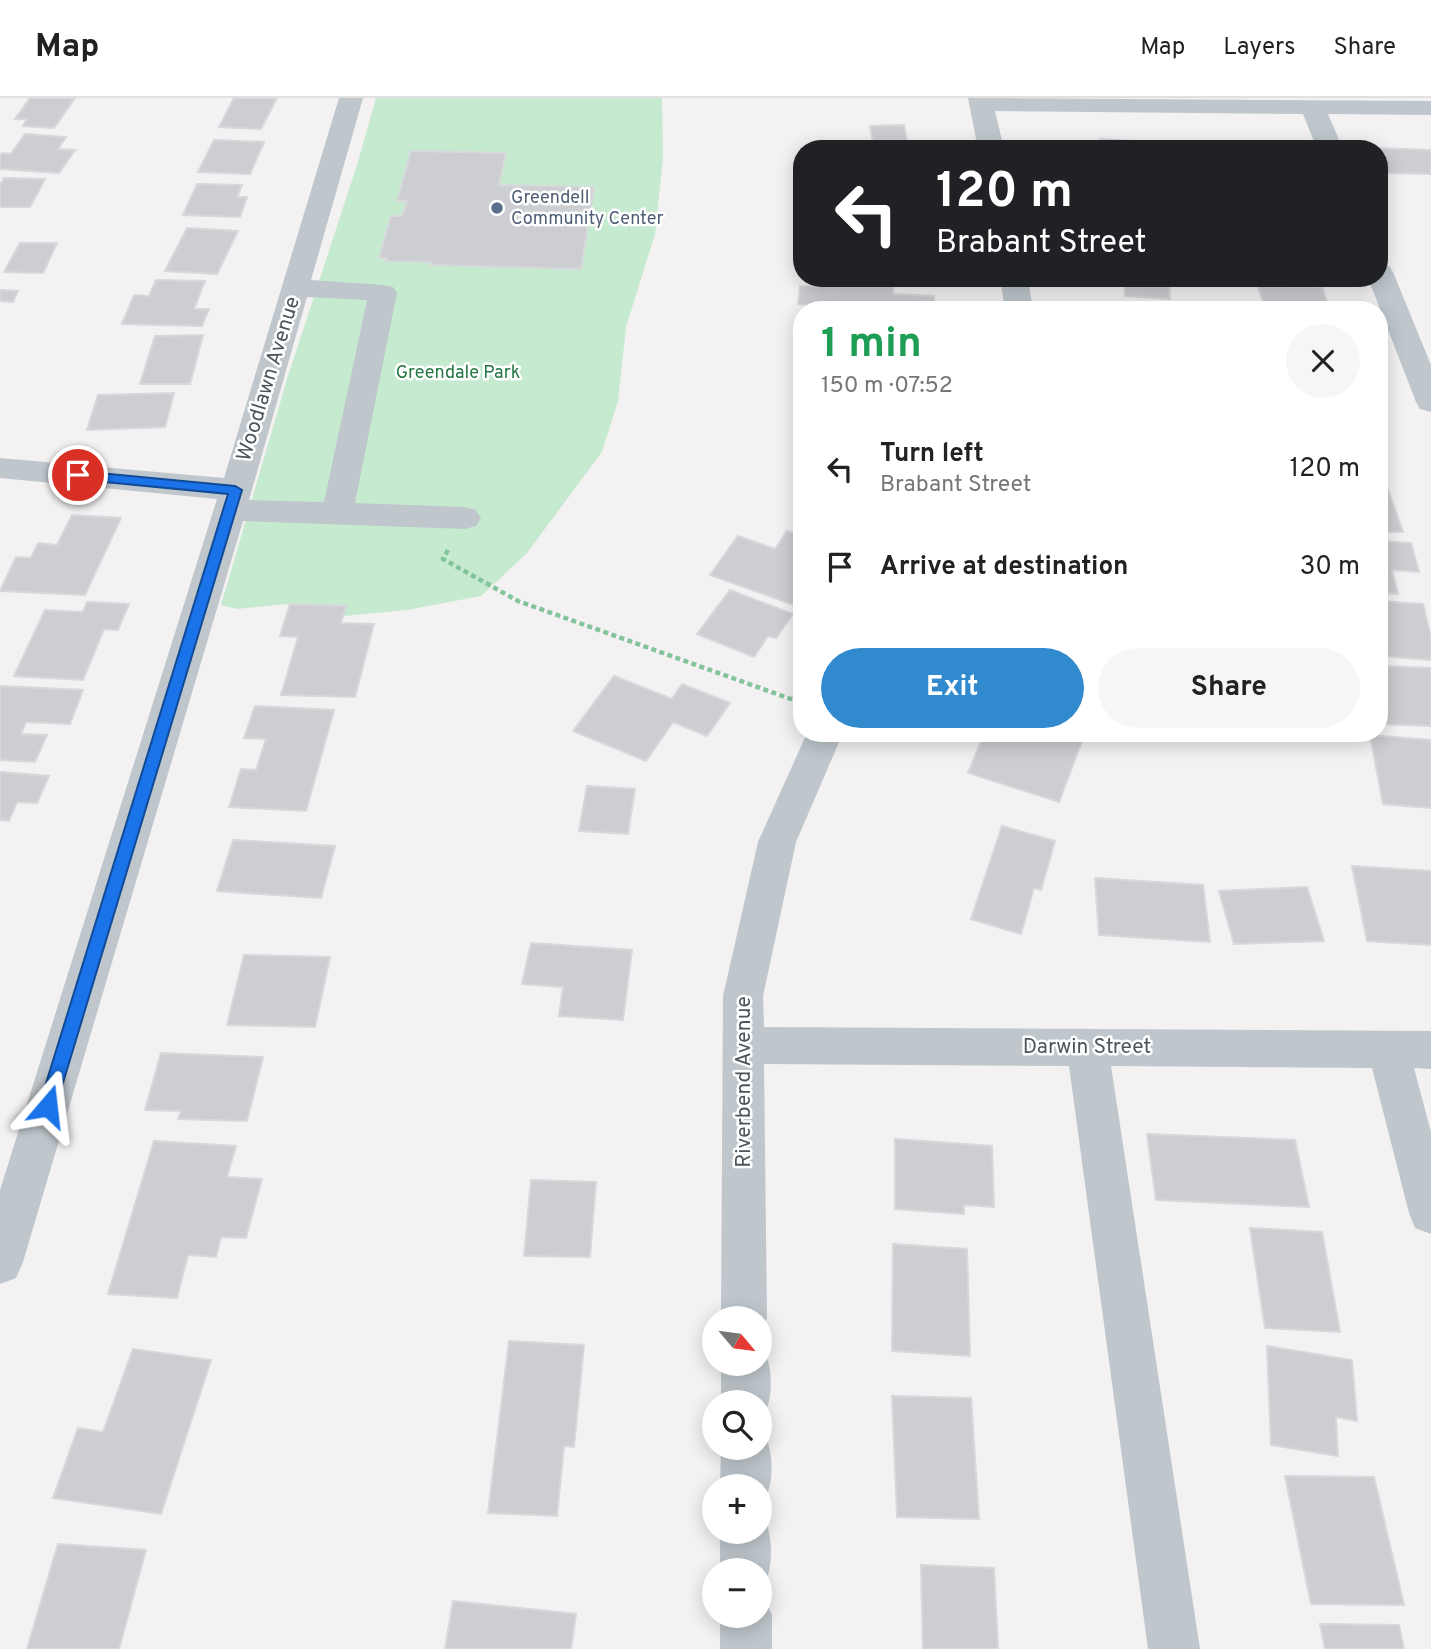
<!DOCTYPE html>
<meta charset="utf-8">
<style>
:root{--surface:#fff;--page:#f6f6f6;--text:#222;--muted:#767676;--line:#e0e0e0;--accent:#318ace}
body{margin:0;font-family:Overpass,sans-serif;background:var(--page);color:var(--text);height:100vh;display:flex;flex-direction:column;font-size:26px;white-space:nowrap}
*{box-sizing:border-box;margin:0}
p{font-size:23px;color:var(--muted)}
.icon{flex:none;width:38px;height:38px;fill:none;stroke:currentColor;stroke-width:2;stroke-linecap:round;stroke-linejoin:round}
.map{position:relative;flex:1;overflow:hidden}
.panel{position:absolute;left:793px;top:203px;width:595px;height:441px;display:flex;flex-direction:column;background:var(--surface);border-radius:28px;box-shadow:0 4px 18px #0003}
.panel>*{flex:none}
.hud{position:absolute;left:793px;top:42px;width:595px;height:147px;border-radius:28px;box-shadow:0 4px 18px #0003;background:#202124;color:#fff;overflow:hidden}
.needle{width:46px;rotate:119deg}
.controls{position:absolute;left:702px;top:1208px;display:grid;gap:14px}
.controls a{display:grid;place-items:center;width:70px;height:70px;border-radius:50%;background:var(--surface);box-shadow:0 4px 18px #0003;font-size:35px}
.pin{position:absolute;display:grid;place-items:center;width:60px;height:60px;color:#fff;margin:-30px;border:4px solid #fff;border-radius:50%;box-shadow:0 2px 7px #0007}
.me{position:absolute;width:77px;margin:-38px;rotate:17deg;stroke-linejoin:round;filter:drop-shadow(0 0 5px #0008)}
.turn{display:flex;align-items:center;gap:24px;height:147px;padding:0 28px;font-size:32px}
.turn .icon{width:91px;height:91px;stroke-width:2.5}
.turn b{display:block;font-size:49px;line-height:60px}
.round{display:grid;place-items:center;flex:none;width:74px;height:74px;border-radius:37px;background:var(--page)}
.headline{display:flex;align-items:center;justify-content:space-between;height:119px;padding:0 28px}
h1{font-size:42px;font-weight:700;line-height:52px;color:#1e9e55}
.action{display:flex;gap:14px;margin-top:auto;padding:14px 28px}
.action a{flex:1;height:80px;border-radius:42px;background:var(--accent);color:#fff;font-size:28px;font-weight:700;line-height:80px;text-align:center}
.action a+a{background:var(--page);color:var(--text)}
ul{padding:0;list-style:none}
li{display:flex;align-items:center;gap:21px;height:98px;padding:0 28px}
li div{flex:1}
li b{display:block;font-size:26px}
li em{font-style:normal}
header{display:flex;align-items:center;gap:42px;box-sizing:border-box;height:98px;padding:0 35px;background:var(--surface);border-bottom:2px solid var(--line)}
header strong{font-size:33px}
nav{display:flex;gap:38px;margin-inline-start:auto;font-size:24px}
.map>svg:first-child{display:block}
</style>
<header>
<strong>Map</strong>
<nav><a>Map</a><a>Layers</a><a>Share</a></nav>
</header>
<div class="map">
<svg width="1431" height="1551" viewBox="0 0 1431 1551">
<rect width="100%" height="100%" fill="#f3f1f2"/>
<path fill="#c6eacf" d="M376,0H662L663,60L655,136L626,229L618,303L602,354L527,455L481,498L407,512L344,518L286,506L237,511L221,507L288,278L357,67Z"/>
<path fill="#ccced2" stroke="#d6d8dc" stroke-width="2" d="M30,0H75L54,30L23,28L27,21H15Z
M234,0H277L261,31L219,29Z
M904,27L908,48L874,49L870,28Z
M25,36L66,39L58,51L75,52L59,75L0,71V58L2,55L11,56Z
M1100,41L1168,45L1169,51H1101Z
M214,42L264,44L250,76L198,74Z
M1375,50L1431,52V76L1384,75L1379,62V51Z
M411,53L506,55L499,87L594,89L581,171L430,167L431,164L386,163L387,160H379L391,118H402L407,103H397Z
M4,80L45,81L30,109H0V87Z
M197,86L242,87L237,99H247L240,119L183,117Z
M187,130L238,133L217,176L165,173Z
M20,145H57L43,175L4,174Z
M820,180H877V183L893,184V196L934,198V212H818V207L798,206L800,188L820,189Z
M1124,180H1169L1170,201L1125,198Z
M156,182L205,183L194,211H209L202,228L122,226L134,197L149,198Z
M1258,187L1322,189L1329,211L1265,212Z
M0,192L18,193L13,204L0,203Z
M203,237L190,286H140L155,238Z
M174,295L165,329L87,332L98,297Z
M1379,386H1386L1403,434H1379Z
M72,417L121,420L85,497L0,493L16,459L31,460L38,445L57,447Z
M787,433L802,438V496L794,507L710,477L738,438L775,451Z
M1379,443L1411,445L1419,474L1392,472L1398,496L1379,495Z
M730,492L793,516L776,540L768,538L754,559L697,536Z
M1379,503L1423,506L1431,539V562L1379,558Z
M87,504L129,506L118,532L104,531L83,582L14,578L45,512L83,514Z
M290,506L346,508L341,525L374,526L355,599L281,597L298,539L280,538Z
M1379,568L1431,570V628L1379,626Z
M614,578L672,601L682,586L730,605L707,638L673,624L646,663L573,633Z
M0,588L83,592L70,626L26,624L21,636L47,637L35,664L0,662Z
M255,608L334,612L306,713L229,709L241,671L256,672L266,641L244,640Z
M998,635H1085L1059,704L968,675L983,638L995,642Z
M1370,637L1431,642V710L1383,706Z
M0,674L49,678L37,705L17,704L9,723L0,722Z
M587,688L635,691L628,736L579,733Z
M1002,728L1055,743L1041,792L1034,790L1021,836L971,821Z
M233,742L335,748L321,800L217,793Z
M1352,768L1431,773V847L1367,843Z
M1095,780L1203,787L1210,844L1099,837Z
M1307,789L1324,843L1234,846L1219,793Z
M531,845L632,852L623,922L559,918L563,889L522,886Z
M244,857L330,859L315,929L227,927Z
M161,955L263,959L247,1023L178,1021L181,1013L145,1012Z
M1147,1036L1295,1042L1309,1109L1156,1102Z
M895,1041L992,1048L994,1109L964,1107V1116L895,1111Z
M154,1043L236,1048L227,1079L262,1081L246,1140L221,1139L216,1159L188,1157L177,1200L108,1196Z
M531,1082L596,1084L590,1159L524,1158Z
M1250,1130L1322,1134L1340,1234L1265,1230Z
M893,1146L967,1151L970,1258L892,1253Z
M509,1243L584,1247L574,1349L564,1348L557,1418L488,1415Z
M1267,1248L1352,1262L1357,1323L1336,1319L1338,1358L1271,1347Z
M133,1251L211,1262L161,1416L53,1400L78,1330L103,1334Z
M892,1298L971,1300L979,1421L897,1419Z
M1285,1378L1374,1379L1404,1507L1311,1506Z
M58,1446L146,1452L119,1551H27Z
M921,1467L994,1470L998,1551H923Z
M453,1503L576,1516L571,1551H445Z
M1320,1526L1399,1527L1404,1551H1325Z"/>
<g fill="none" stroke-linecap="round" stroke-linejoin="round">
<path stroke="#82c49b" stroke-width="4.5" stroke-dasharray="5 3.5" stroke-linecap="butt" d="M448,452L443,461L518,503L802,605"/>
<path fill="#bfc7cc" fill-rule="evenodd" d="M339,0H363L311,182L383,187L393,189L397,195L355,405L465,409L476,412L481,420L476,428L465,431L243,423L23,1164L16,1180L0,1186V1092L217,401L0,380V360L224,380ZM307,199L367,202L324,404L249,402Z
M968,0L1431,3V17L1328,16L1343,51H1317L1303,16L995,13L1004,51H978Z
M1379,166L1389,168L1393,174L1431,267V314L1420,311L1416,304L1368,180H1379Z
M1000,180H1028L1033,212H1005Z
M807,635H843L796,744L763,898L764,929L1431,933V971L1414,970L1431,1034V1136L1415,1130L1409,1115L1372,970L1111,968L1200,1551H1148L1069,968L764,966L767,1220L760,1237V1220H721L723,898L758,744Z
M760,1247C774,1263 775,1306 760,1322V1304H721V1265H760Z
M760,1331C775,1346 776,1392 760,1407V1388H720L721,1349H760Z
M760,1414L763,1415C773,1440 774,1465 764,1490L760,1492V1472H720V1433H760Z
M760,1497L764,1499L772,1517V1551H720V1517H760Z"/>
</g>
<path fill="#1a73e8" stroke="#114b97" stroke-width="2" d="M78,373L235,388L242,392L56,1008L54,1014L48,1016L41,1014L39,1008L228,396L74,381L72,377Z"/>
<circle fill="#5c6f8a" stroke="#fff" stroke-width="2.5" cx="497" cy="110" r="7"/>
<g text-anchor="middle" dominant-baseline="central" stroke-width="5" stroke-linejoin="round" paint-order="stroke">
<g font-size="18" fill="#4e5e75" stroke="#fff" text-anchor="start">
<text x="511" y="100">Greendell<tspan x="511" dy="21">Community Center</tspan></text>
</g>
<g font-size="18" fill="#247642" stroke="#fff">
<text x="458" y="275">Greendale Park</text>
</g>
<g font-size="21" fill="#4b565c" stroke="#fff">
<text transform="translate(269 281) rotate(-73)">Woodlawn Avenue</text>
<text x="1087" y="949">Darwin Street</text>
<text transform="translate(744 984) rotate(-90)">Riverbend Avenue</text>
</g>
</g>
</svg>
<div class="controls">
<a><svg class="needle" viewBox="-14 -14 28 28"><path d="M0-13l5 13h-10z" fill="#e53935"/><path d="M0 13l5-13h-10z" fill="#767676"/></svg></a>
<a><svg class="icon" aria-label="search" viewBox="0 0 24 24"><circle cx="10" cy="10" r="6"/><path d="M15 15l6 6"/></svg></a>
<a>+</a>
<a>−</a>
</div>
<div class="pin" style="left:78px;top:377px;background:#d93025"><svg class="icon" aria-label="arrive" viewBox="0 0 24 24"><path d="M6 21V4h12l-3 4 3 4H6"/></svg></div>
<svg class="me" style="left:48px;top:1008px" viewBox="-20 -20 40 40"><path d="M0-17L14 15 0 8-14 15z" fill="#1a73e8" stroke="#fff" stroke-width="4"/></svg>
<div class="hud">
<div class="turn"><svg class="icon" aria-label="left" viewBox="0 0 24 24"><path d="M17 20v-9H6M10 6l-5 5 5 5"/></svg><div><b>120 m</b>Brabant Street</div></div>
</div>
<section class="panel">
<div class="headline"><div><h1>1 min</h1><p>150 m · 07:52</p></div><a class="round"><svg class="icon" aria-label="close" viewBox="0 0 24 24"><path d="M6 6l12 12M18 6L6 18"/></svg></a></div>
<ul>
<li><svg class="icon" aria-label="left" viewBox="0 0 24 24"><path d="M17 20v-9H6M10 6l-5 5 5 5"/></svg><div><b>Turn left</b><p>Brabant Street</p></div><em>120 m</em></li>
<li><svg class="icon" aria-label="arrive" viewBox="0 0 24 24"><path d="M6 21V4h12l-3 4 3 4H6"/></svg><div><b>Arrive at destination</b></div><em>30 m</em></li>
</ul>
<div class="action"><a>Exit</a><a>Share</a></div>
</section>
</div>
